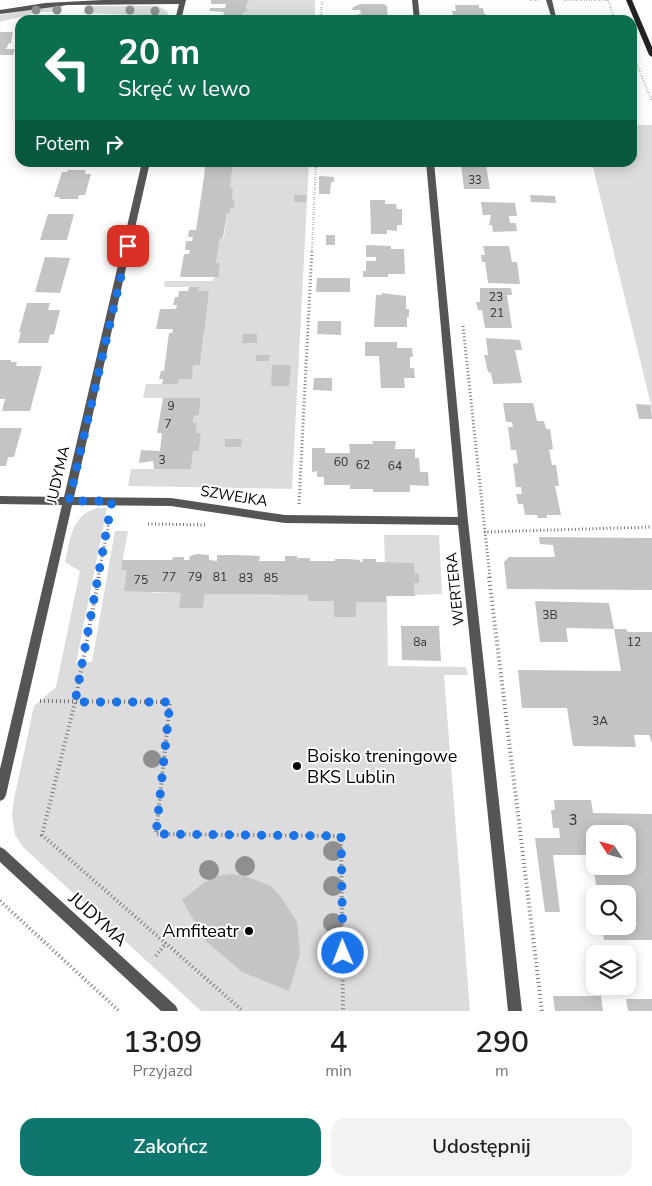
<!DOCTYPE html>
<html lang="pl">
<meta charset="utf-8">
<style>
:root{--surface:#fff;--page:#f2f2f2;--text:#202124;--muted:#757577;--accent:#0f766e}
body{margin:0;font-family:"Nunito Sans",sans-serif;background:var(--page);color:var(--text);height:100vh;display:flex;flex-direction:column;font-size:19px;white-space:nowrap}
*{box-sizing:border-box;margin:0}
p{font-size:16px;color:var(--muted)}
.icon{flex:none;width:28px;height:28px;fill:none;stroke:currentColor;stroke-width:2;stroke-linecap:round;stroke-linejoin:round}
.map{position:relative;height:1011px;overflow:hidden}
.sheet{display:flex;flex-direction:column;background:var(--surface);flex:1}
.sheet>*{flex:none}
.banner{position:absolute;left:15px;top:15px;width:622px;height:152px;border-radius:15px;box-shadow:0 2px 12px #0003;background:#0b6e4f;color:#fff;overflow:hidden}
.needle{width:32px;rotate:306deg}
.buttons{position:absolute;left:586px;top:825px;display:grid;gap:10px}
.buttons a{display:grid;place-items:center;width:50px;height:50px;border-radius:10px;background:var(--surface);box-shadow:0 2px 12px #0003;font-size:25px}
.pin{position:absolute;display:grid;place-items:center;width:42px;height:42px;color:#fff;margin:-21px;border-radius:10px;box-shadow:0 2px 8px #0006}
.me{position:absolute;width:55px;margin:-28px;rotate:359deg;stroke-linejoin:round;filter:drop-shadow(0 0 4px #0008)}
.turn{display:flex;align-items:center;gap:18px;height:105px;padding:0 20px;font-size:22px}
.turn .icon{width:65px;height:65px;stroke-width:2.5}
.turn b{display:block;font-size:35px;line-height:42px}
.then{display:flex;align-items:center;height:48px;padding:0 20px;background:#0003;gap:10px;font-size:19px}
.eta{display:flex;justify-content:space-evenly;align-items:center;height:85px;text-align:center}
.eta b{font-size:30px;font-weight:600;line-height:35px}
.action{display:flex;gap:10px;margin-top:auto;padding:10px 20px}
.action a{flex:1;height:58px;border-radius:15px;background:var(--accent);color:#fff;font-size:20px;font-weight:600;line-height:58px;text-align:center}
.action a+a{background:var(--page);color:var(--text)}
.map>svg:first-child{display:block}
</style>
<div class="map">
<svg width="652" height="1011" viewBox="0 0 652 1011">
<rect width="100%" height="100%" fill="#fff"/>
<path fill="#dcdcdc" d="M249,0H315V20H241V15H243L244,12L247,11L246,5Z
M40,6H63L60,12H40L0,22V15Z
M86,6H159L168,12L167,16L83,13Z
M633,125H652V409L592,163L632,162Z
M233,163H309L292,489L128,486L131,469H191L193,451H199L201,434L196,433L197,423H193L194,416L199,415L201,398H143L146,384H178L179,379H191L193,365H200L204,334L202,333L209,291H198L199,287H164L165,281H213L214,277H219L220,264L216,263L220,238H224L227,213H230V208L234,207L235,200H232L230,188Z
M97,508H107L76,663L92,662L115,531H128L121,569L127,570L154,593H181L180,608H203L205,594L308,595V601H334V617H356V602H387L388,666L466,667L468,675H444L470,1011H201L23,847L15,835L12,815L14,799L34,706L56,687L80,571L65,562C70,541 71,515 97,508Z
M384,535H439L442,594L415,595L414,583L419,582V574H415L414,563H385Z"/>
<path fill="#c4c4c4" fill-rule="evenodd" d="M211,0H249L246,5L247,12H244L240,20H222L224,12L209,11L210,8H225L226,4H211Z
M360,4H384L387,6L388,20H362V17H358V14H361L360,10H352L353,7Z
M455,5H479V8H483L484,14H486L487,20L454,19L452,11H456Z
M69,17H81V20H49L50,18H68Z
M0,32H13L11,43H9L6,49H15L13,55H0Z
M201,162H233L230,188H233L232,200H235L234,208H230V213H227L223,238H220L216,263H220L219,277H180L184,254H189L190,250H185L186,241H192L193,237H188L189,230H196L204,177L205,167H201Z
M461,165H486L490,189H464Z
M68,170H86L85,174H91L85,195H79L78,199H59L60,197H54L62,172H67Z
M319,176L334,177V182H331L330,194H319Z
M294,195H307L306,202H294Z
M530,195L555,196L556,203L531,202Z
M370,200H385V204H396L397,209H402V225H397V231L387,230V234H371Z
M481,202L515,203L517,216H509L510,223H516L517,231L493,232L492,225H489L491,215H483Z
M48,214H74L67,240H40Z
M326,235H335V245H326Z
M366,245L391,246V249H404L405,274H388V277H363V271H366V261H376V257H366Z
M483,246H509L512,262H517L520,284L488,283L485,262H482L481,255H485Z
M45,257L70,258L60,293L35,292Z
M317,278H350V292H316Z
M189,287H199L198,291H209L200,365H193L192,379H179L178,384H162L163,379H159L161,371H164L169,333H172L173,329H156L160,309H176L177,305H173L175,297H178L179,291H188Z
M480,288H511L512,295H507L512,328H485L482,310H478L476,302H480Z
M382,293L406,296V309H409V317H407V327H374L376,295H382Z
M27,303H50L48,310H60L54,334L50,335L48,343H18L21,332H19Z
M318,321H341V335L317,334Z
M243,334H257V343H242Z
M486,338L520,340L522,350H515L522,383L493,384L491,373L488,372L486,363L484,355H488Z
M365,342H397V348H412L413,357H410V368H414L415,378H404L405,388H381L379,356H365Z
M256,355H270L269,361H256Z
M0,360H11V362H17L16,366H42L30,411H2L5,399H0Z
M272,365H291L289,386H271Z
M314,378H332V391L313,390Z
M163,398H201L199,415L194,416L193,423H197L196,433H201L199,451H193L191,469H154L153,461L139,463L141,450L160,451L162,433H157Z
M503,403H533L537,421H544L546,429H550L553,449L549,450L552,465H556L559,486H555L561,515H547V518H538L537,515H525L523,504H518L516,494H522L521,487H516L513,464L518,463L516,450H511L508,427H513L512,422H506Z
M636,404L651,405L652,419H639Z
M0,428H22L14,457H8L6,466H0Z
M225,439H242L241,447H225Z
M372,441H396L395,449H415V458H419L420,472H428L429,486L410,485V492H373V489H350V485H324V477H317V471L312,472V448H325V453H350L349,444H373Z
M539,537L652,538V590L507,589L504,562L509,557H555L553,545L540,544Z
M197,554L209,555V560L217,561V555H235L260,556L259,561H285V556H297L298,561V558H310V561H335V559H348L360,560V562H363L362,559H376V562L414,563L415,574L419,573V583H414L415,596H386L387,602H356V617H334V601H308V595L205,594L203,608H179L181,593L124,591L127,570H121L122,560H172L173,557H184V560H189L190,556Z
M535,601L609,603L614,629L566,628L568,642H540Z
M401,626H439L441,661L402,660Z
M614,629H626L628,632H652V743L649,735H634L636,747L573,746L567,708H522L518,670L621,671Z
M554,800H591L593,813L652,814V940H604L602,926H628V894H597L592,855H553L560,912H545L535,838H560L559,828H553L551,810H555ZM595,834H628V866H595Z
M231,874L245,876L271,886L281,897L297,922L300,954L289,991L242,972L206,941L182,900L205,882L218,876Z
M553,996H601L603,1011H555Z
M626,999H652V1011H628Z"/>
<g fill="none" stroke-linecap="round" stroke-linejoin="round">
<path stroke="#777" stroke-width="2" stroke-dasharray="0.5 2" stroke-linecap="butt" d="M530,0H538
M564,0H608
M608,0L615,20
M321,20L322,0
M632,53L652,101
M312,250L316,162"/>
<path stroke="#777" stroke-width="3" stroke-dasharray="1 2.5" stroke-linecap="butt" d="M463,326L490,578
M299,504L312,249
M148,524L206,525
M484,532L652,527
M98,578L110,516"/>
<path stroke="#777" stroke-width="4" stroke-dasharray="1 3" stroke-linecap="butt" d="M99,577L75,702L42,835L243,1011
M489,577L542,1011
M40,701L170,702L156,834L341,836L343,1011
M0,901L119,1011
M156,956L166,943"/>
<path fill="#555" fill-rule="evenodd" d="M546,0H552L556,17L551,16Z"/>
<path fill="#555" fill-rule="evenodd" d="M103,0H186L181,20H175L179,4L68,5L0,14V10L45,3Z
M412,0H418L420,20H414Z
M142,162H150L74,497L171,498L285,515L458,517L426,162H434L468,521L522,1011H508L458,525L285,523L171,506L72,505L6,795L4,799L0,801V769L62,505L0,504V496L64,497Z
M0,847L4,849L176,1006L178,1011H161L0,862Z"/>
<path fill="#222" fill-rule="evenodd" d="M626,0H632L652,47V57L649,55Z"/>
</g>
<g fill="#8f8f8f">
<circle cx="36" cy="10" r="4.5"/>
<circle cx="57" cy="10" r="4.5"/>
<circle cx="89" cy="10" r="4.5"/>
<circle cx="130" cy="10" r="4.5"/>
<circle cx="155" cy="11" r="4.5"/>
<circle cx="152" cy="759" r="9"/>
<circle cx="333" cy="851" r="10"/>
<circle cx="245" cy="866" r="10"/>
<circle cx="209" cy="870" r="10"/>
<circle cx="333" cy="886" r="10"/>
<circle cx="333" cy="923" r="10"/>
<circle cx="332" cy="962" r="10"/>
</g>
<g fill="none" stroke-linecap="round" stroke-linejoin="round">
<path stroke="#1a73e8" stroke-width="9" stroke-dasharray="0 16.2" d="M128,246L69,501H112L75,702H170L156,834L341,836L343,953"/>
</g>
<g fill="#000" stroke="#fff" stroke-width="2">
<circle cx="297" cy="766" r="5"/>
<circle cx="249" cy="931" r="5"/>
</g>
<g text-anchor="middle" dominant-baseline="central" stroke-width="4" stroke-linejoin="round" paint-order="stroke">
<g font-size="11" fill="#313131">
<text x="475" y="180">33</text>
</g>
<g font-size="12" fill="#313131">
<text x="496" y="297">23</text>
<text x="497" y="313">21</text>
<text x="171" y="406">9</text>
<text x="168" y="424">7</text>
<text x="162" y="460">3</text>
<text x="341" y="462">60</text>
<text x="363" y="465">62</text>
<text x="395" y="466">64</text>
<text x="169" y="577">77</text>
<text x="195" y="577">79</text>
<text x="220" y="577">81</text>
<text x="246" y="578">83</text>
<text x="271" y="578">85</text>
<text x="141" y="580">75</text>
<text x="550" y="615">3B</text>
<text x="420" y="642">8a</text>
<text x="634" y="642">12</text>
<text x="600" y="721">3A</text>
</g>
<g font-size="15" fill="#000" stroke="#fff">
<text transform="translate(58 475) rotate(-77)">JUDYMA</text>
<text transform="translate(234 496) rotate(9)">SZWEJKA</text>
<text transform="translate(455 589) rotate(-96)">WERTERA</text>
</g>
<g font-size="15" fill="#313131">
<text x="573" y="820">3</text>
</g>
<g font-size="18" fill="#000" stroke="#fff" text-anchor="start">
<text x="307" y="756">Boisko treningowe<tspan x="307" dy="21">BKS Lublin</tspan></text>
<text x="239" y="931" text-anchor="end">Amfiteatr</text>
</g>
<g font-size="18" fill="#000" stroke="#fff">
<text transform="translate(98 919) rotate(42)">JUDYMA</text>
</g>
</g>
</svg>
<div class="buttons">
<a><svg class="needle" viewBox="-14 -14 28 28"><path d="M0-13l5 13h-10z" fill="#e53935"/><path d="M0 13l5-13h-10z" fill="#757577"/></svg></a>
<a><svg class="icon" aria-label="search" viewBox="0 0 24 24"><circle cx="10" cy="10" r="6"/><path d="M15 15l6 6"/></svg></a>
<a><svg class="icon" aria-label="layers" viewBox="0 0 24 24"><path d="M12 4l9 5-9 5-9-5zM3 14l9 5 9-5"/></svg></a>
</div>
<div class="pin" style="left:128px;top:246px;background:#d93025"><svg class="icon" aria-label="arrive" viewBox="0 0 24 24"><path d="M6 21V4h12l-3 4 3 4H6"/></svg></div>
<svg class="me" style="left:343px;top:953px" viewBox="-20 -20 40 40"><circle r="17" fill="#1a73e8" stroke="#fff" stroke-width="3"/><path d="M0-11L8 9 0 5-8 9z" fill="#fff"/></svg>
<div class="banner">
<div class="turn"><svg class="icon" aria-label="left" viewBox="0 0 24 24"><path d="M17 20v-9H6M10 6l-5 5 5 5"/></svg><div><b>20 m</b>Skręć w lewo</div></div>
<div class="then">Potem<svg class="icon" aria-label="right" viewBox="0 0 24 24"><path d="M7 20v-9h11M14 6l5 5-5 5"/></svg></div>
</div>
</div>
<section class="sheet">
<div class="eta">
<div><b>13:09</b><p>Przyjazd</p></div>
<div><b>4</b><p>min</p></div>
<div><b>290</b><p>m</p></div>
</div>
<div class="action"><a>Zakończ</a><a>Udostępnij</a></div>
</section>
